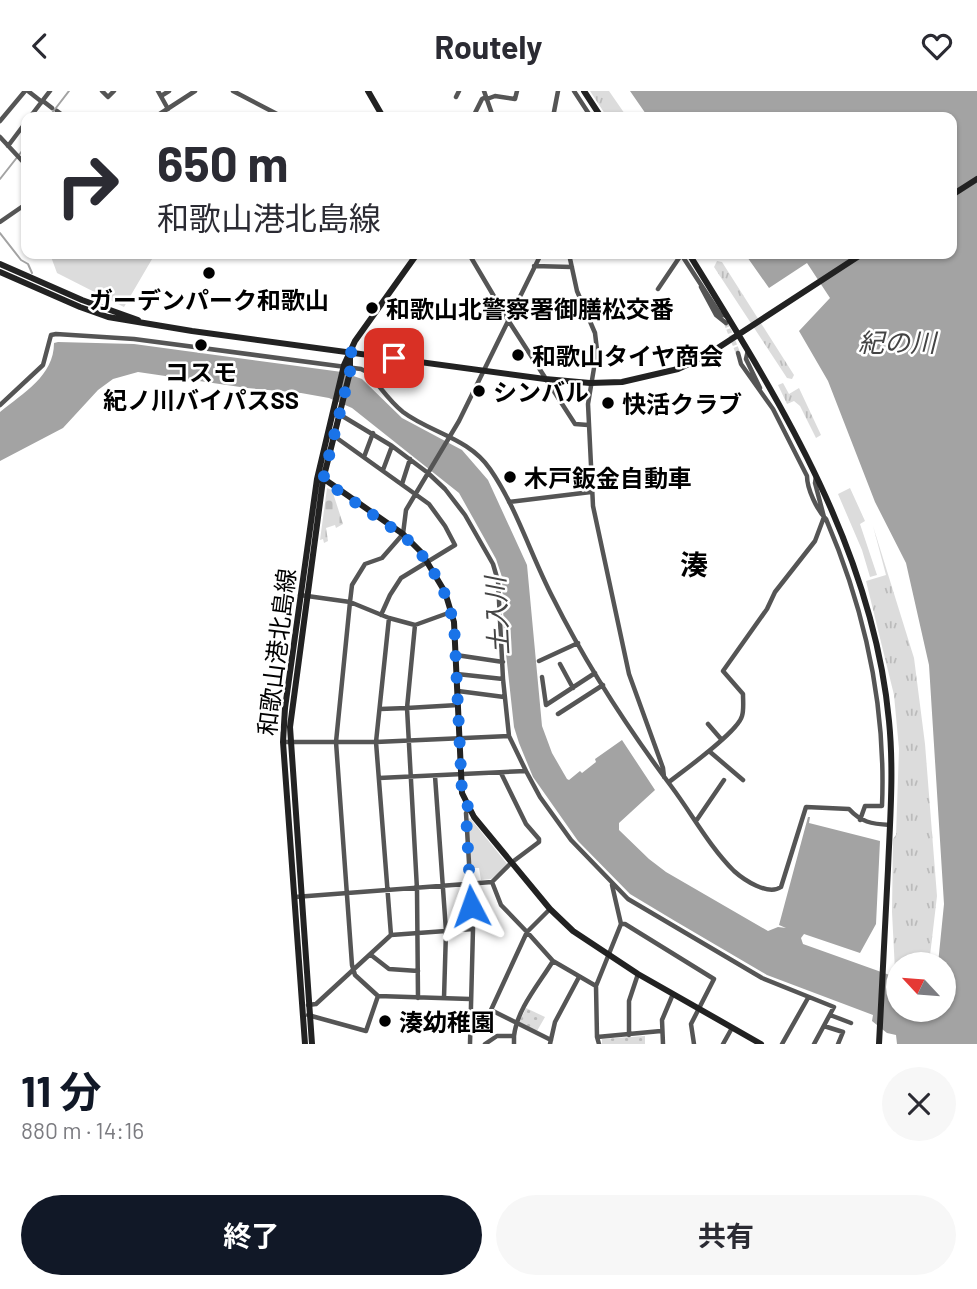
<!DOCTYPE html>
<html lang="ja">
<meta charset="utf-8">
<style>
:root{--surface:#fff;--page:#f7f7f7;--text:#2b2b33;--muted:#7c7c81;--accent:#111827}
body{margin:0;font-family:Barlow,"Noto Sans JP",sans-serif;background:var(--page);color:var(--text);height:100vh;display:flex;flex-direction:column;font-size:26px;white-space:nowrap}
*{box-sizing:border-box;margin:0}
p{font-size:23px;color:var(--muted)}
.icon{flex:none;width:38px;height:38px;fill:none;stroke:currentColor;stroke-width:2;stroke-linecap:round;stroke-linejoin:round}
.map{position:relative;height:953px;overflow:hidden}
.drawer{display:flex;flex-direction:column;background:var(--surface);flex:1}
.drawer>*{flex:none}
.banner{position:absolute;left:21px;top:21px;width:936px;height:147px;border-radius:14px;box-shadow:0 2px 5px #0004;background:#fff;color:var(--text);overflow:hidden}
.needle{width:46px;rotate:296deg}
.tools{position:absolute;left:886px;top:861px;display:grid;gap:14px}
.tools a{display:grid;place-items:center;width:70px;height:70px;border-radius:50%;background:var(--surface);box-shadow:0 2px 5px #0004;font-size:35px}
.pin{position:absolute;display:grid;place-items:center;width:60px;height:60px;color:#fff;margin:-30px;border-radius:14px;box-shadow:0 4px 10px #0006}
.me{position:absolute;width:77px;margin:-38px;rotate:356deg;stroke-linejoin:round;filter:drop-shadow(0 0 5px #0008)}
.turn{display:flex;align-items:center;gap:24px;height:147px;padding:0 21px;font-size:32px}
.turn .icon{width:91px;height:91px;stroke-width:2.5}
.turn b{display:block;font-size:49px;line-height:60px}
.round{display:grid;place-items:center;flex:none;width:74px;height:74px;border-radius:37px;background:var(--page)}
.headline{display:flex;align-items:center;justify-content:space-between;height:119px;padding:0 21px}
h1{font-size:42px;font-weight:700;line-height:52px;color:var(--accent)}
.action{display:flex;gap:14px;margin-top:auto;padding:14px 21px}
.action a{flex:1;height:80px;border-radius:42px;background:var(--accent);color:#fff;font-size:28px;font-weight:700;line-height:80px;text-align:center}
.action a+a{background:var(--page);color:var(--text)}
header{display:flex;justify-content:space-between;align-items:center;height:91px;padding:0 21px;background:var(--surface);font-size:32px;font-weight:700}
.map>svg:first-child{display:block}
</style>
<header><svg class="icon" aria-label="back" viewBox="0 0 24 24"><path d="M15 5l-7 7 7 7"/></svg>Routely<svg class="icon" aria-label="heart" viewBox="0 0 24 24"><path d="M12 20l-8-8c-3-5 5-10 8-4 3-6 11-1 8 4z"/></svg></header>
<div class="map">
<svg width="977" height="953" viewBox="0 0 977 953">
<defs>
<pattern id="grass-tufts" width="24" height="20" patternUnits="userSpaceOnUse" patternTransform="scale(1.75)"><rect width="24" height="20" fill="#dcdcdc"/><path d="M3 7l-1-3M5 7V3M7 7l1-3M15 17l-1-3M17 17v-4M19 17l1-3" fill="none" stroke="#bbb"/></pattern>
<pattern id="cemetery-stones" width="16" height="16" patternUnits="userSpaceOnUse" patternTransform="scale(1.75)"><rect width="16" height="16" fill="#dcdcdc"/><path d="M2 7V4a2 2 0 0 1 4 0v3zM10 15v-3a2 2 0 0 1 4 0v3z" fill="#bbb"/></pattern>
<pattern id="garden-dots" width="8" height="8" patternUnits="userSpaceOnUse" patternTransform="scale(1.75)"><rect width="8" height="8" fill="#dcdcdc"/><path d="M2 2h.1M6 6h.1" fill="none" stroke="#bbb" stroke-width="1.8" stroke-linecap="round"/></pattern>
</defs>
<rect width="100%" height="100%" fill="#fff"/>
<path fill="url(#grass-tufts)" d="M590,0H609L627,26H607Z
M717,170L722,171L794,284L792,288L787,287L714,176Z
M783,292L789,303L799,297L821,344L816,347L800,315L794,310L787,313L778,294Z
M873,435L914,567L925,653L937,805L929,873H898V880H895L892,821L893,748L896,744L899,658L894,604L866,490L886,484Z"/>
<path fill="url(#cemetery-stones)" d="M327,397L332,399L343,433L336,437L335,434L326,437L328,450L324,452L323,448L320,449Z"/>
<path fill="#dcdcdc" d="M50,163H155L124,216L57,182Z
M850,397L865,430L860,433L877,484L870,486L862,459L838,403Z
M470,727L508,774L491,788L481,789L479,777H471L468,728Z"/>
<path fill="url(#garden-dots)" d="M526,917L545,926L537,940L519,932Z
M645,945V953H602V948Z"/>
<path fill="#a3a3a3" d="M630,0H977V953H897L896,944L887,942L872,930L873,924L767,884L675,830L630,803L578,750L533,686L519,652L514,636L504,544L502,486L496,468L459,402L352,317L329,307L301,302L247,297L138,281L113,288L98,299L63,337L0,370V321C23,302 54,285 54,252L58,251L134,253L342,281L362,288L402,327L462,359L488,389L527,474L542,635L552,662L567,688L569,689L580,680L582,682L596,671L595,668L622,649L655,699L619,732V739L649,768L666,781L768,840L778,836L786,837L779,834L808,726H810L809,732L880,750L876,833L860,862L804,843L801,847L803,853L898,887V919H943V873H938L944,813L929,574L906,472L875,411L828,290L799,240L830,207L807,172L769,197L745,163H952V26H648Z"/>
<g fill="none" stroke-linecap="round" stroke-linejoin="round">
<path stroke="#a3a3a3" stroke-width="2" d="M49,26L69,0
M0,88L26,55
M0,142L21,169L28,173L32,182"/>
<path stroke="#d9d9d9" stroke-width="4.5" stroke-dasharray="4.5 2" stroke-linecap="butt" d="M726,232L738,262"/>
<path stroke="#555" stroke-width="4.5" d="M28,0L42,11
M102,0L108,6L114,0
M158,0L168,18
M233,0L277,23
M484,0L493,26
M574,0L591,26
M161,5L169,0
M456,6L459,0
M487,8L495,5L515,8L517,0
M43,10L52,17
M57,20L65,26
M475,22L482,8L486,6
M30,26L50,0
M155,26L195,0
M553,26L558,0
M0,30L25,0
M0,46L26,74
M8,55L26,31
M0,131L26,113
M469,163L508,229L575,333L588,334
M569,163L577,200L595,242L597,259L588,313L593,415L629,583L663,677L664,686
M681,163L720,223L727,225
M534,175L572,176
M701,196L716,224L726,232
M658,198L681,164
M748,259L746,268L760,297
M738,262L741,273L773,318L807,385C807,398 817,419 826,428C865,519 886,617 882,715H865L860,729
M0,314L43,274L51,244L56,243L134,248L361,278L367,281C379,294 389,310 403,321C431,342 469,347 490,378C517,417 531,465 553,507C586,573 627,636 671,695C692,723 709,755 734,780C744,789 768,805 781,796L806,716L849,718C861,731 871,733 890,734
M339,323L392,355L428,382L445,398L465,424L493,473L498,490L503,588L509,645L526,680L379,687
M334,345L429,413L445,435L455,454L401,487L390,504L381,524
M364,366L373,342
M383,379L392,355
M402,393L410,368
M509,411L591,401
M300,504L350,511L389,527L415,534L451,521
M389,527L376,651L391,844
M415,534L407,617L458,614
M456,564L503,571
M539,570L578,552
M560,573L573,597
M457,583L503,588
M542,586L546,614L595,582
M458,600L504,606
M380,618L407,617L417,798L418,907
M558,623L603,594
M708,633L721,648
M283,651H376L509,645
M709,660L743,689
M526,680L540,706L571,749L628,808L762,887L834,916L814,953
M435,685L446,840L444,907
M669,691C683,680 738,641 742,625C744,619 743,610 743,603L723,580L767,518L775,501L815,450L824,426L815,392L816,385
M469,718L466,722L473,838L470,953
M696,730L724,689
M492,791L501,814L527,841L550,818
M612,794L621,833
M295,806L492,791L511,772L539,751V748L526,733L501,682
M371,864L389,878L418,880
M596,895L597,946L661,940
M470,908L378,905L355,884L352,874L336,651L350,511L352,494L365,473L382,467L403,443L406,419L459,330L541,163
M308,914L316,913L391,844L473,838
M308,924L366,940L378,905
M830,924L851,932
M470,926L491,921
M824,935L843,941L838,953
M629,944V910L638,883
M514,945V953
M597,946L599,953
M551,949L491,919L527,841L553,870L596,895L621,833H625L714,888L691,933L694,953
M485,953L497,945H514C517,918 539,893 553,870
M550,953L555,931L579,886
M663,953L662,929L673,903
M723,953L732,937
M782,953L808,907"/>
<path stroke="#222" stroke-width="6" d="M368,0L383,26
M584,0L601,26
M952,104L977,88
M689,163C778,307 873,457 889,630C894,680 890,729 888,778C885,837 882,895 879,953
M0,173L82,209L138,229
M0,181L80,216L108,226L192,240L545,288L590,292L622,291L678,278L704,266L862,163
M317,388L327,390L403,443L421,461L445,501L454,531L462,702L474,726L550,818L573,840L638,883L761,953
M305,953L283,651L285,617L317,388L344,274L355,250L417,163
M312,953L290,636L323,389L350,281V265"/>
</g>
<g fill="none" stroke-linecap="round" stroke-linejoin="round">
<path stroke="#1a73e8" stroke-width="12" stroke-dasharray="0 21.6" d="M394,267L349,261L350,281L323,389L405,446L429,472L444,501L454,531L462,702L469,718L466,722L471,815"/>
</g>
<g fill="#000" stroke="#fff" stroke-width="2.5">
<circle cx="209" cy="182" r="7"/>
<circle cx="372" cy="217" r="7"/>
<circle cx="201" cy="254" r="7"/>
<circle cx="518" cy="264" r="7"/>
<circle cx="479" cy="300" r="7"/>
<circle cx="608" cy="312" r="7"/>
<circle cx="510" cy="386" r="7"/>
<circle cx="385" cy="930" r="7"/>
</g>
<g text-anchor="middle" dominant-baseline="central" stroke-width="5" stroke-linejoin="round" paint-order="stroke">
<g font-size="24" font-weight="bold" fill="#000" stroke="#fff" text-anchor="start">
<text x="209" y="208" text-anchor="middle">ガーデンパーク和歌山</text>
<text x="386" y="217">和歌山北警察署御膳松交番</text>
<text x="532" y="264">和歌山タイヤ商会</text>
<text x="201" y="280" text-anchor="middle">コスモ<tspan x="201" dy="28">紀ノ川バイパスSS</tspan></text>
<text x="493" y="300">シンバル</text>
<text x="622" y="312">快活クラブ</text>
<text x="524" y="386">木戸鈑金自動車</text>
<text x="399" y="930">湊幼稚園</text>
</g>
<g font-size="24" fill="#000" stroke="#fff">
<text transform="translate(276 561) rotate(-83)">和歌山港北島線</text>
</g>
<g font-size="26" font-style="italic" fill="#444" stroke="#fff">
<text x="897" y="250">紀の川</text>
<text transform="translate(496 525) rotate(-93)">土入川</text>
</g>
<g font-size="28" font-weight="bold" fill="#000" stroke="#fff">
<text x="694" y="473">湊</text>
</g>
</g>
</svg>
<div class="tools">
<a><svg class="needle" viewBox="-14 -14 28 28"><path d="M0-13l5 13h-10z" fill="#e53935"/><path d="M0 13l5-13h-10z" fill="#7c7c81"/></svg></a>
</div>
<div class="pin" style="left:394px;top:267px;background:#d93025"><svg class="icon" aria-label="arrive" viewBox="0 0 24 24"><path d="M6 21V4h12l-3 4 3 4H6"/></svg></div>
<svg class="me" style="left:471px;top:815px" viewBox="-20 -20 40 40"><path d="M0-17L14 15 0 8-14 15z" fill="#1a73e8" stroke="#fff" stroke-width="4"/></svg>
<div class="banner">
<div class="turn"><svg class="icon" aria-label="right" viewBox="0 0 24 24"><path d="M7 20v-9h11M14 6l5 5-5 5"/></svg><div><b>650 m</b>和歌山港北島線</div></div>
</div>
</div>
<section class="drawer">
<div class="headline"><div><h1>11 分</h1><p>880 m · 14:16</p></div><a class="round"><svg class="icon" aria-label="close" viewBox="0 0 24 24"><path d="M6 6l12 12M18 6L6 18"/></svg></a></div>
<div class="action"><a>終了</a><a>共有</a></div>
</section>
